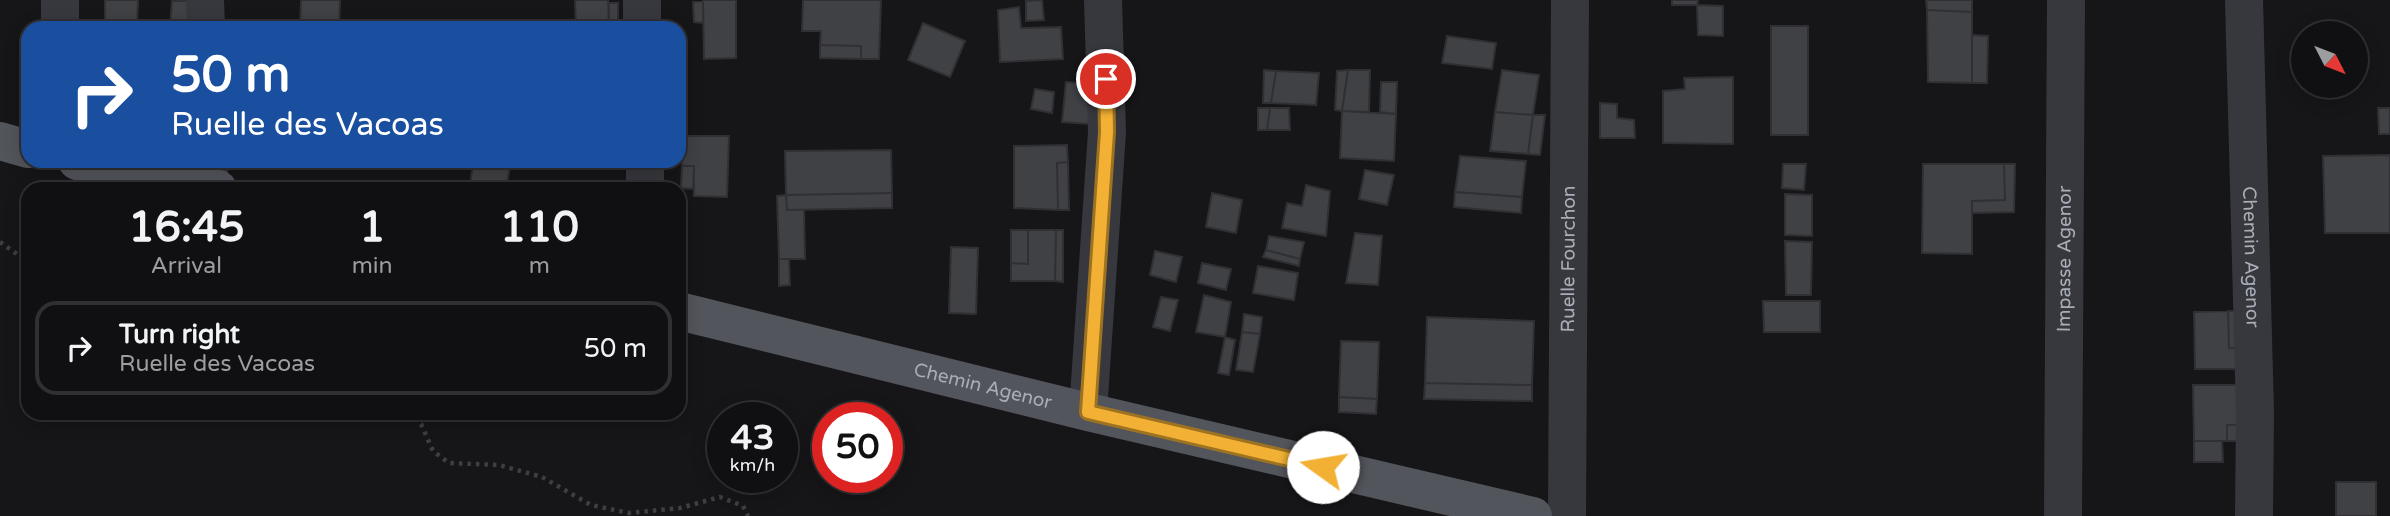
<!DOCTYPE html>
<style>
:root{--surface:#101012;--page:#19191b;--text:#f1f3f6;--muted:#9c9d9f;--line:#303032}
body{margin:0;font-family:"Varela Round",sans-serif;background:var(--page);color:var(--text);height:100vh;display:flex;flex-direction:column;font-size:26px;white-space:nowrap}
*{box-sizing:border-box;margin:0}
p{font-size:23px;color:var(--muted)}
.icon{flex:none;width:38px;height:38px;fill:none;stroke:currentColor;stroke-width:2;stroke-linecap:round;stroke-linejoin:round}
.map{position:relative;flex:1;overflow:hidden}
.sheet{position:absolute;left:21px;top:182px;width:665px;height:238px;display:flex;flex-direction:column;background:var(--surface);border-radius:21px;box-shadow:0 4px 18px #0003,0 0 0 2px var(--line)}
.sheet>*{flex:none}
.hud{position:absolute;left:21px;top:21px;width:665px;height:147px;border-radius:21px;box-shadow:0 4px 18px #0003,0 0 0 2px var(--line);background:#1a4fa0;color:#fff;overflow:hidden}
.needle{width:46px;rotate:132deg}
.tools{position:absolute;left:2291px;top:21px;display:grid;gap:14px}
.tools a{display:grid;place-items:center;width:77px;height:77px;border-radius:50%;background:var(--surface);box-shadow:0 4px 18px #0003,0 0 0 2px var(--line);font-size:35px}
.speed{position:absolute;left:707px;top:402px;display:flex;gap:14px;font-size:35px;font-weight:700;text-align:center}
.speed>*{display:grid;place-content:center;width:91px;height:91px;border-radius:50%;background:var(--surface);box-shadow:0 4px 18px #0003,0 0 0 2px var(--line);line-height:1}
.speed small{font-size:18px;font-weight:400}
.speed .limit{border:10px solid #d22;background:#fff;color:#111}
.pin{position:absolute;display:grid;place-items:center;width:60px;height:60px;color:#fff;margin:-30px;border:4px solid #fff;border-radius:50%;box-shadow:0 2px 7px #0007}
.me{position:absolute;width:77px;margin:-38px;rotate:283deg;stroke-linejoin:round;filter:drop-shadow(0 0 5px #0008)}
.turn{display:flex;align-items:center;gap:24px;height:147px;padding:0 35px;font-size:32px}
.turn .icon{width:91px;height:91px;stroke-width:2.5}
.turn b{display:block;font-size:49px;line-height:60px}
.eta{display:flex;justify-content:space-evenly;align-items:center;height:119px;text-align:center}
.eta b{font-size:42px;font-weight:700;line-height:49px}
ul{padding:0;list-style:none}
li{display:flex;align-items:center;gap:21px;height:94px;margin:0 14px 10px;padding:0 21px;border:4px solid var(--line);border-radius:21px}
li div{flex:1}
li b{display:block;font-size:26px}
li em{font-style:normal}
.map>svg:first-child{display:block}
</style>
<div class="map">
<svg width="2390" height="516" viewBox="0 0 2390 516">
<rect width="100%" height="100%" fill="#161618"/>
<path fill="#404145" stroke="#303034" stroke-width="2" d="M105,0H138L137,24L105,23Z
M301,0H340L339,28H300Z
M575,0H608L609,28H576Z
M703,0H736V58L704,59Z
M803,0H881L879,59H861V46L820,45L821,31H802Z
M1042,0L1044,20L1026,21V1Z
M1672,0H1698L1697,5H1672Z
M1926,0H1972V12L1927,10Z
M172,1H192V28H170Z
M703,1V23L694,22L693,2Z
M609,3H618V25H609Z
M1697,5L1723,6V36L1698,35Z
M1019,7L1021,28L1061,27L1063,59L1000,62L998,10Z
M1927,10L1972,12V83L1928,82Z
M923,23L965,41L950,77L908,60Z
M1771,26H1808V135H1771Z
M1972,35L1988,36L1987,83H1972Z
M1447,36L1496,43L1492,69L1442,63Z
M820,45L861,46V59L820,58Z
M1264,70L1276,71L1271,103H1263Z
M1348,70L1342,111L1335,110L1337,71Z
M1348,70H1370L1369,112L1342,111Z
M1502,70L1539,75L1533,115L1495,112Z
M1276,71L1319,73L1316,105L1271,103Z
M1733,77V144L1663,143V91L1685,89L1684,78Z
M1066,82L1093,84L1090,124L1062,122Z
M1381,82H1397L1396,114L1380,112Z
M1035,89L1054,92L1052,113L1031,109Z
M1600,103L1617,104V118L1634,120L1635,138H1600Z
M1258,108H1270L1267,130H1258Z
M1270,108H1289L1290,130H1267Z
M2378,108H2390V134H2379Z
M1342,111L1396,114L1394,161L1340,158Z
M1495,112L1533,115L1528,154L1490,151Z
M1533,115H1545L1540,155L1528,154Z
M683,136H729L727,197L694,196V166H682Z
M1067,145L1068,162L1057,163L1058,210L1014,208V146Z
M891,150L892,193L786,195L785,151Z
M2390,155V233H2325L2323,156Z
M1460,156L1526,161L1522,197L1455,192Z
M474,161H511L506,189H469Z
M1068,162L1069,210H1058L1057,163Z
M1783,164H1806L1804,190L1782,188Z
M1923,164H2004L2005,200L1972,201V254L1922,253Z
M2004,164H2015L2014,212L1972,213V201L2005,200Z
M682,166H694L693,189L681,188Z
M1365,170L1394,175L1387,205L1359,199Z
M1306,185L1330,191L1326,236L1282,228L1287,203L1302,206Z
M1455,192L1522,197L1521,213L1454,207Z
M892,193V208L787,210L786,195Z
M1212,193L1242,200L1236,233L1206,227Z
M1785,194L1812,195V236L1785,235Z
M786,195L787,210H804L805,259H779L777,196Z
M1011,230H1028V264L1011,263Z
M1028,230H1056L1055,281H1011V263L1028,264Z
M1056,230H1063V282L1055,281Z
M1355,233L1382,236L1378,285L1346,283Z
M1269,236L1304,242L1300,259L1266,250Z
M1785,241L1812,242L1811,295H1786Z
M951,247L978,248L976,314L949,313Z
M1266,250L1300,259L1299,266L1263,257Z
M1155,251L1182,257L1176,282L1150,275Z
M779,259H789L790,285L779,286Z
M1202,263L1231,269L1226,290L1198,283Z
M1258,266L1298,273L1294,300L1253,293Z
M1204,295L1231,302L1225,337L1196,332Z
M1161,297L1178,300L1170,331L1153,327Z
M1763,301H1820V332H1764Z
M2228,311H2236L2237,348H2229Z
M2228,311L2229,348H2237L2236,369H2195L2194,312Z
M1244,314L1262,317L1260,334L1242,332Z
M1427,317L1534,321L1532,385L1425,383Z
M1242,332L1260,334L1253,372L1236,370Z
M1225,337L1235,340L1229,375L1218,373Z
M1341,341L1379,342L1377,399L1339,397Z
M1425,383L1532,385V401L1424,399Z
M2193,385H2237V425H2227V441H2194Z
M1339,397L1377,399L1376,414L1339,412Z
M2227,425H2237V441H2227Z
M2194,441H2222L2223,462H2194Z
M2336,482H2376V516H2336Z"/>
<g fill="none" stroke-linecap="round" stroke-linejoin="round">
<path stroke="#3d3f44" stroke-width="4.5" stroke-dasharray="3.5 5" stroke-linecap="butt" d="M0,242L28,262
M408,413L421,424L433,451L449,463L499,465L542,477L591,505L629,513L680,508L720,497L743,506L748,516"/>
<g stroke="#37383d" stroke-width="38">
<path d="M60,0V28"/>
<path d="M205,0L206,28"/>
<path d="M642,0V28"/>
<path id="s1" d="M2244,0L2255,412L2254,516"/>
<path d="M209,161V186"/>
<path d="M645,161V189"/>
<path d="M1088,412L1107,132L1103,0"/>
<path id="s2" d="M1567,516L1570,0"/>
<path id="s3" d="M2063,516L2066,0"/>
</g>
<g stroke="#53555c" stroke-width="38">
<path d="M0,141L28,149"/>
<path d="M77,161L218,189"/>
<path id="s4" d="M679,311L1088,412L1533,516"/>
</g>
</g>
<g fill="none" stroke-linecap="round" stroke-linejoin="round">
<g stroke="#9d7322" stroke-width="18">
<path id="route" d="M1106,79L1107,132L1088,412L1323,467"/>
</g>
<use href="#route" stroke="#f2b134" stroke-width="12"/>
</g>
<g text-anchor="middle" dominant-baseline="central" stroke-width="5" stroke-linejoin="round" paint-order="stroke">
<g font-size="19" fill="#a8adb8" stroke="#111113">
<text stroke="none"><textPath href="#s2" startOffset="257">Ruelle Fourchon</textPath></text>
<text stroke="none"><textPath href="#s3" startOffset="257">Impasse Agenor</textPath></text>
<text stroke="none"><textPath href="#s1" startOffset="257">Chemin Agenor</textPath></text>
<text stroke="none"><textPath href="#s4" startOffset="313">Chemin Agenor</textPath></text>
</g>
</g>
</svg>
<div class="tools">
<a><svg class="needle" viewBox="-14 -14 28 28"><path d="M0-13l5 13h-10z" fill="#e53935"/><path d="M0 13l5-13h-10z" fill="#9c9d9f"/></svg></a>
</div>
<div class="speed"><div>43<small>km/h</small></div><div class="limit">50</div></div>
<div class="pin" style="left:1106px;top:79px;background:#d93025"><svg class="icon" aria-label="arrive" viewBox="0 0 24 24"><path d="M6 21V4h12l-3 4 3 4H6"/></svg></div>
<svg class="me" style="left:1323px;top:467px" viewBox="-20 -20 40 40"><circle r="19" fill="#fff"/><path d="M0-13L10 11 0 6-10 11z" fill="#f2b134"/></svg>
<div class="hud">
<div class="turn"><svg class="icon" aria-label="right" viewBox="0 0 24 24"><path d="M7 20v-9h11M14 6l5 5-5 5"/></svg><div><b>50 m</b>Ruelle des Vacoas</div></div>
</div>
<section class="sheet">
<div class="eta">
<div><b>16:45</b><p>Arrival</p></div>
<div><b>1</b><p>min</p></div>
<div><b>110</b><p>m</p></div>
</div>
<ul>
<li><svg class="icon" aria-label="right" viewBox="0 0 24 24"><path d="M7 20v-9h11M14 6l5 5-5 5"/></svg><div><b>Turn right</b><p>Ruelle des Vacoas</p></div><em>50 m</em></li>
</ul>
</section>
</div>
